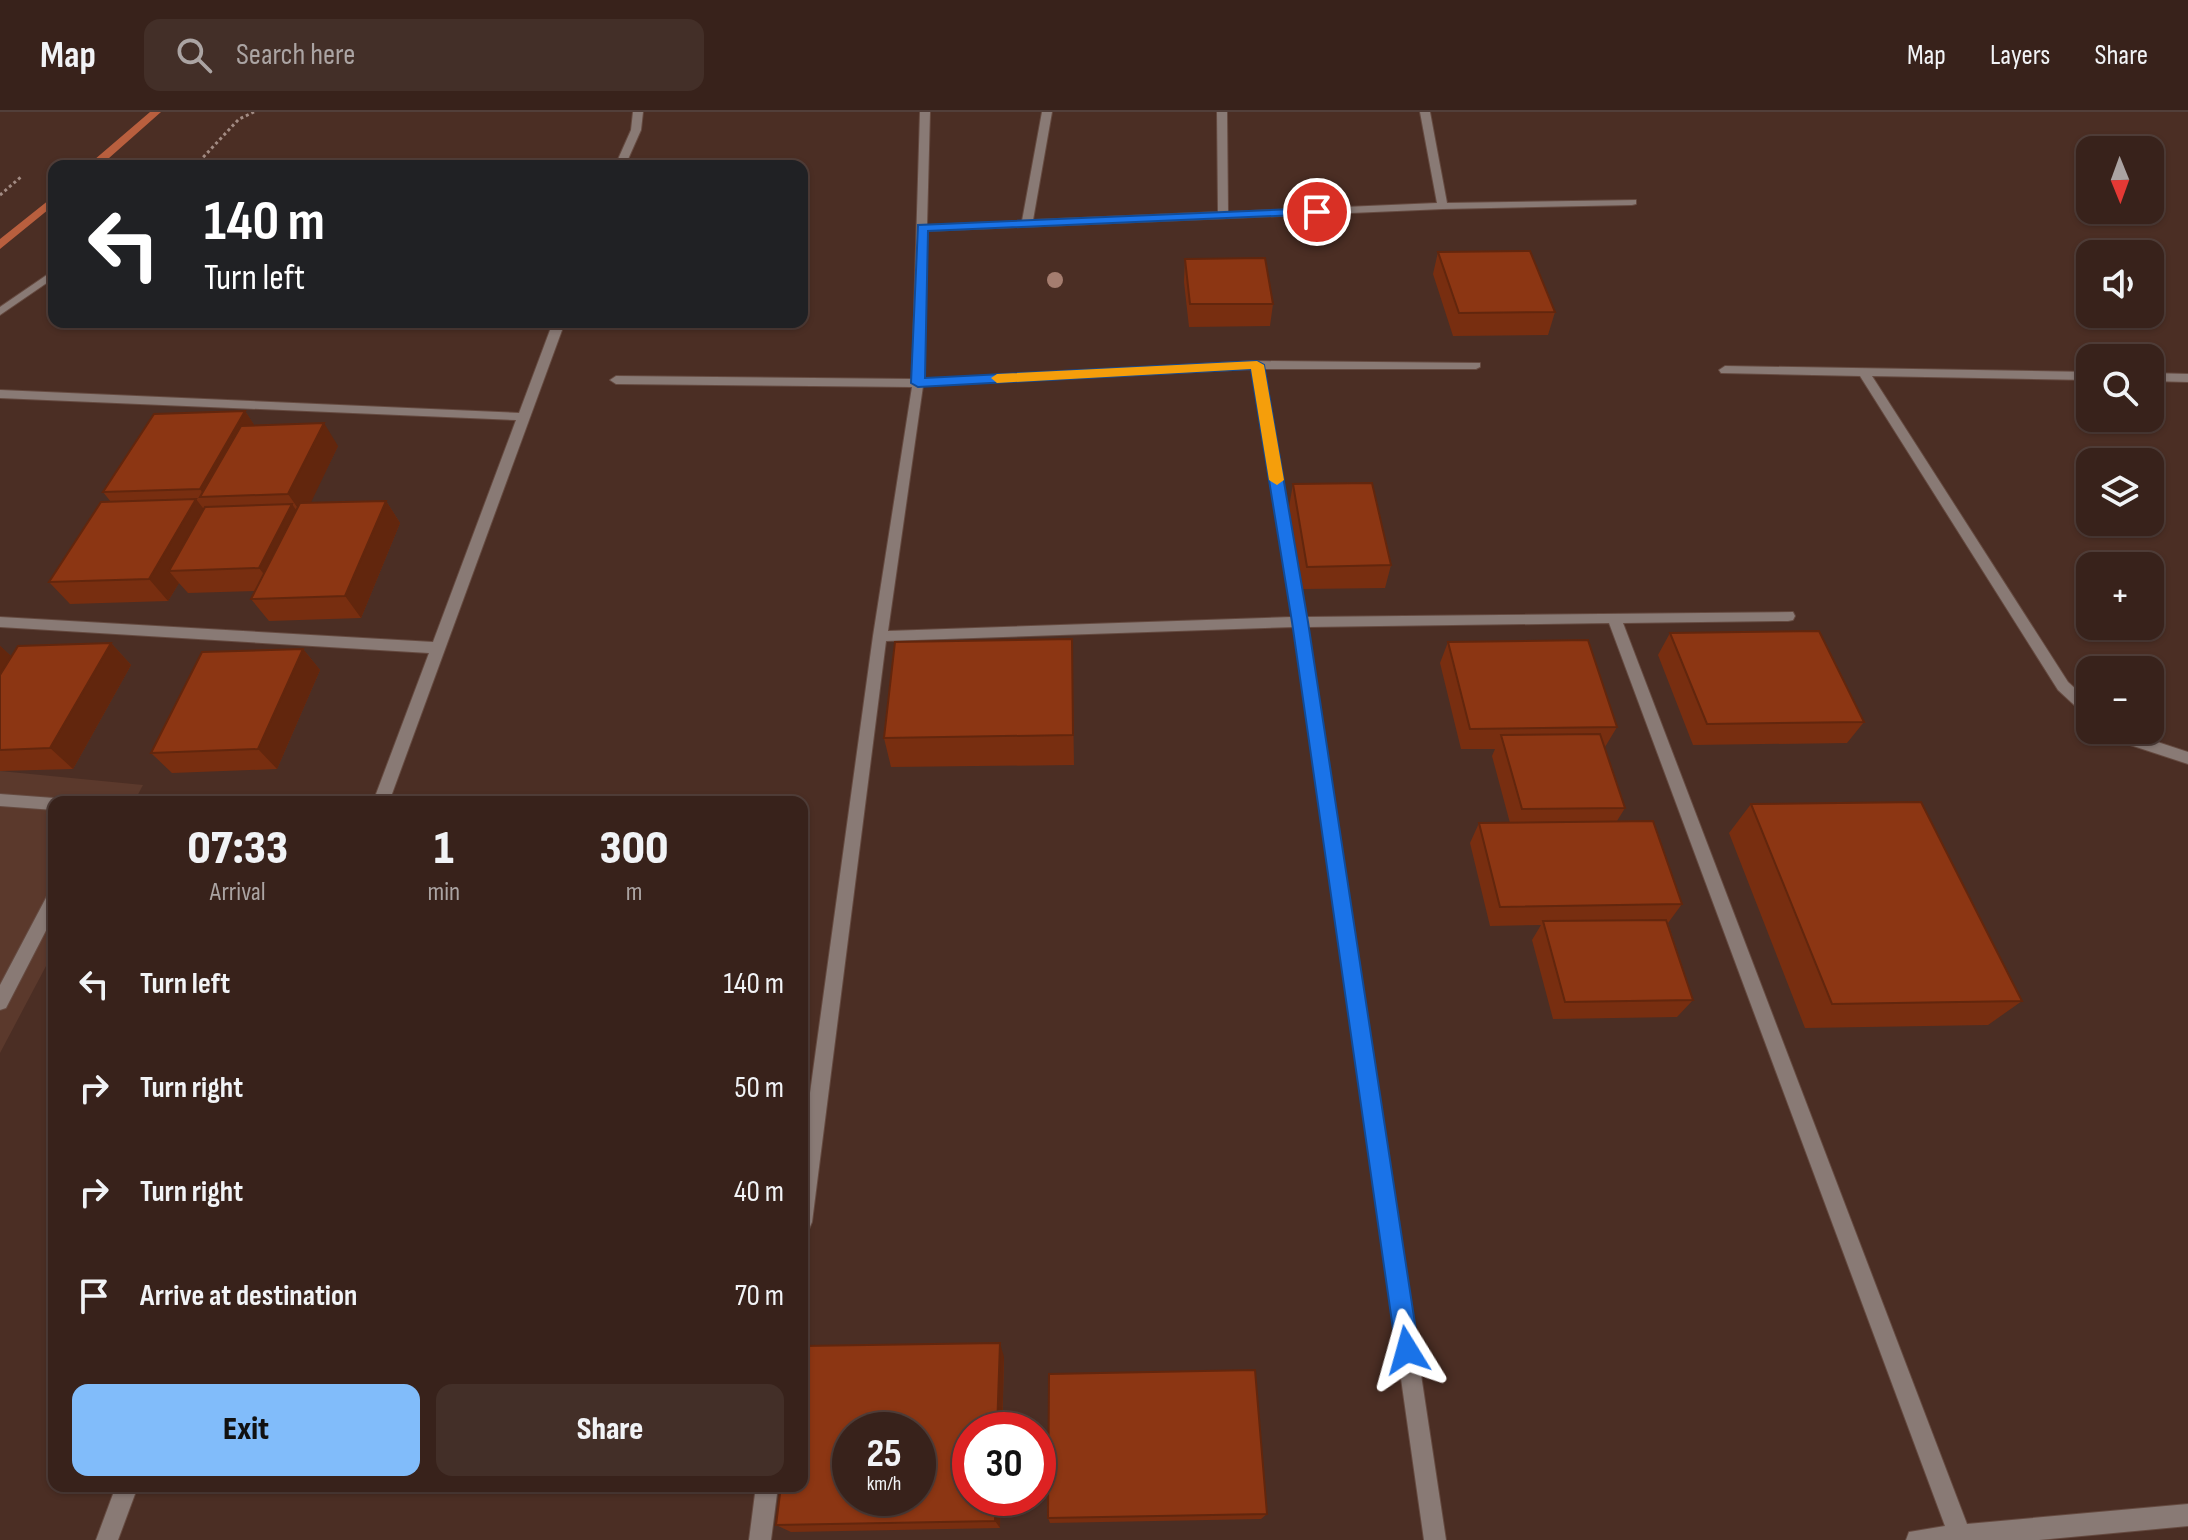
<!DOCTYPE html>
<meta charset="utf-8">
<style>
:root{--surface:#38221b;--page:#432f28;--text:#f1f3f6;--muted:#aba4a3;--line:#523f3a;--accent:#81bcfa}
body{margin:0;font-family:"Sofia Sans Condensed",sans-serif;background:var(--page);color:var(--text);height:100vh;display:flex;flex-direction:column;font-size:30px;white-space:nowrap}
*{box-sizing:border-box;margin:0}
p{font-size:26px;color:var(--muted)}
.icon{flex:none;width:44px;height:44px;fill:none;stroke:currentColor;stroke-width:2;stroke-linecap:round;stroke-linejoin:round}
.map{position:relative;flex:1;overflow:hidden}
.details{position:absolute;left:48px;top:684px;width:760px;height:696px;display:flex;flex-direction:column;background:var(--surface);border-radius:16px;box-shadow:0 2px 6px #0004,0 0 0 2px var(--line)}
.details>*{flex:none}
.hud{position:absolute;left:48px;top:48px;width:760px;height:168px;border-radius:16px;box-shadow:0 2px 6px #0004,0 0 0 2px var(--line);background:#202124;color:#fff;overflow:hidden}
.needle{width:52px;rotate:179deg}
.buttons{position:absolute;left:2076px;top:24px;display:grid;gap:16px}
.buttons a{display:grid;place-items:center;width:88px;height:88px;border-radius:16px;background:var(--surface);box-shadow:0 2px 6px #0004,0 0 0 2px var(--line);font-size:40px}
.speed{position:absolute;left:832px;top:1300px;display:flex;gap:16px;font-size:40px;font-weight:700;text-align:center}
.speed>*{display:grid;place-content:center;width:104px;height:104px;border-radius:50%;background:var(--surface);box-shadow:0 2px 6px #0004,0 0 0 2px var(--line);line-height:1}
.speed small{font-size:20px;font-weight:400}
.speed .limit{border:12px solid #d22;background:#fff;color:#111}
.pin{position:absolute;display:grid;place-items:center;width:68px;height:68px;color:#fff;margin:-34px;border:4px solid #fff;border-radius:50%;box-shadow:0 2px 8px #0007}
.me{position:absolute;width:88px;margin:-44px;rotate:352deg;stroke-linejoin:round;filter:drop-shadow(0 0 6px #0008)}
.turn{display:flex;align-items:center;gap:28px;height:168px;padding:0 24px;font-size:36px}
.turn .icon{width:104px;height:104px;stroke-width:2.5}
.turn b{display:block;font-size:56px;line-height:68px}
.eta{display:flex;justify-content:space-evenly;align-items:center;height:136px;text-align:center}
.eta b{font-size:48px;font-weight:800;line-height:56px}
.cta{display:flex;gap:16px;margin-top:auto;padding:16px 24px}
.cta a{flex:1;height:92px;border-radius:16px;background:var(--accent);color:#111;font-size:32px;font-weight:800;line-height:92px;text-align:center}
.cta a+a{background:var(--page);color:var(--text)}
ul{padding:0;list-style:none}
li{display:flex;align-items:center;gap:24px;height:104px;padding:0 24px}
li div{flex:1}
li b{display:block;font-size:30px}
li em{font-style:normal}
header{display:flex;align-items:center;gap:48px;box-sizing:border-box;height:112px;padding:0 40px;background:var(--surface);border-bottom:2px solid var(--line)}
header strong{font-size:38px}
nav{display:flex;gap:44px;margin-inline-start:auto;font-size:28px}
.search{width:560px;height:72px;background:var(--page);display:flex;align-items:center;gap:20px;box-sizing:border-box;padding:0 28px;border-radius:16px;color:var(--muted);font-size:30px}
.map>svg:first-child{display:block}
</style>
<header>
<strong>Map</strong>
<div class="search"><svg class="icon" aria-label="search" viewBox="0 0 24 24"><circle cx="10" cy="10" r="6"/><path d="M15 15l6 6"/></svg>Search here</div>
<nav><a>Map</a><a>Layers</a><a>Share</a></nav>
</header>
<div class="map">
<svg width="2188" height="1428" viewBox="0 0 2188 1428">
<rect width="100%" height="100%" fill="#4b2e24"/>
<path fill="#5b392c" d="M0,659L143,673L134,690H54V839L0,941Z"/>
<g fill="none" stroke-linecap="round" stroke-linejoin="round">
<path fill="#b95f3e" fill-rule="evenodd" d="M150,0H161L100,54H87Z
M54,84V93L0,137V127Z"/>
<g stroke="#654a40" stroke-width="2">
<path id="service" d="M0,682L54,686L61,690H54V698L0,694Z
M54,780V803L6,896L0,898V873L48,782Z"/>
</g>
<g stroke="#654a40" stroke-width="2">
<path id="minor" d="M633,0H643L641,18L625,54H615L631,18Z
M920,0H930L927,113L1022,109L1042,0H1052L1033,108L1218,100L1217,0H1227L1228,100L1437,91L1420,0H1430L1447,91L1636,88V92L1632,93L1443,97L927,119L924,267L1257,249L1480,251V255L1476,257H1263L1306,505L1793,500L1795,504L1793,508L1788,509L1623,511L1967,1412L2188,1392V1414L2039,1428H1906L1909,1420L1945,1414L1609,511L1308,515L1446,1428H1424L1294,515L886,529L812,1110L809,1117L802,1120V1039L873,524L912,275L616,272L610,268L616,264L912,267ZM1252,257L1292,505L888,519L923,274Z
M54,158V166L0,203V195Z
M553,210H565L389,690H373L429,541L0,515V505L433,530L516,308L0,286V278L519,301Z
M1725,254L2090,260V268L1872,264L2068,570L2090,590V605L2085,603L2058,578L1860,264L1721,261L1719,258Z
M2150,261L2188,262V270L2150,269Z
M2103,618H2121L2188,640V652L2112,627Z
M116,1374H138L118,1428H96Z
M756,1374H778L771,1428H749Z"/>
</g>
<path stroke="#a28b83" stroke-width="3" stroke-dasharray="3 3" stroke-linecap="butt" d="M195,54L239,7L254,0
M0,83L22,64"/>
<use href="#service" fill="#897a75" fill-rule="evenodd"/>
<use href="#minor" fill="#897a75" fill-rule="evenodd"/>
</g>
<circle fill="#a57d6f" cx="1055" cy="168" r="8"/>
<path fill="#782e10" d="M1438,140L1555,200L1548,223L1453,224L1433,162Z
M1185,147L1273,192L1270,214L1189,215L1184,170Z
M245,299L254,313L338,334L310,391L386,389L400,411L361,506L269,509L251,487L255,479L188,481L179,471L168,489L70,492L49,470L111,390L103,380Z
M1293,372L1391,453L1385,476L1303,477L1289,395Z
M1670,521L1864,610L1847,631L1693,633L1658,543Z
M1072,527L1074,653L891,655L884,626Z
M1448,530L1617,615L1605,635L1625,696L1617,709L1682,792L1668,811L1693,888L1677,905L1553,907L1532,828L1541,813L1490,814L1470,731L1479,711H1510L1492,644L1495,637H1461L1440,551Z
M111,531L131,553L73,657L0,659V534L12,545Z
M303,537L320,558L277,657L172,661L151,641Z
M1751,692L2022,889L1988,913L1805,916L1729,721Z
M1004,1245L1000,1416L791,1420L776,1413Z
M1267,1402L1261,1407L1050,1411L1048,1406Z"/>
<path fill="#62260d" d="M245,299L260,322L205,385L200,377Z
M324,311L338,334L304,405L288,382Z
M196,387L213,409L169,459L179,471L168,489L149,467Z
M386,389L400,411L361,506L345,484Z
M292,392L307,414L276,478L259,456Z
M111,531L131,553L73,657L50,636Z
M0,534L23,555L0,591Z
M303,537L320,558L277,657L258,637Z
M1000,1231L1004,1245L1002,1318H997Z
M996,1386H1000V1416L995,1409Z"/>
<path fill="#8c3613" stroke="#62260d" stroke-width="2" fill-rule="evenodd" d="M1530,139L1555,200L1459,201L1438,140Z
M1265,146L1273,192H1190L1185,147Z
M245,299L200,377L103,380L154,302Z
M324,311L288,382L200,385L241,314Z
M1372,371L1391,453L1307,455L1293,372Z
M196,387L149,467L49,470L101,390Z
M386,389L345,484L251,487L300,391Z
M292,392L259,456L169,459L205,395Z
M1819,519L1864,610L1707,612L1670,521Z
M1072,527L1073,623L884,626L895,530Z
M1588,528L1617,615L1470,617L1448,530Z
M111,531L50,636L0,638V563L18,534Z
M303,537L258,637L151,641L202,540Z
M1600,622L1625,696L1522,697L1501,623Z
M1921,690L2022,889L1832,892L1751,692Z
M1653,709L1682,792L1500,795L1479,711Z
M1666,808L1693,888L1565,890L1543,809Z
M1000,1231L997,1318H970V1386H996L995,1409L776,1413L781,1374H802V1234ZM850,1318H918V1386H850Z
M1255,1258L1267,1402L1048,1406L1049,1262Z"/>
<path fill="#1a73e8" stroke="#114b97" stroke-width="2" d="M1317,96L1323,100L1321,102L928,119L925,266L1257,249L1264,253L1308,510L1419,1238L1416,1247L1407,1250L1399,1247L1396,1238L1292,510L1251,257L918,275L911,271L918,113Z"/>
<path fill="#f59e0b" d="M1257,249L1264,253L1284,368L1277,373L1269,368L1251,257L997,271L991,266L997,262Z"/>
</svg>
<div class="buttons">
<a><svg class="needle" viewBox="-14 -14 28 28"><path d="M0-13l5 13h-10z" fill="#e53935"/><path d="M0 13l5-13h-10z" fill="#aba4a3"/></svg></a>
<a><svg class="icon" aria-label="sound" viewBox="0 0 24 24"><path d="M4 9h4l5-4v14l-5-4H4zM17 9q2 3 0 6"/></svg></a>
<a><svg class="icon" aria-label="search" viewBox="0 0 24 24"><circle cx="10" cy="10" r="6"/><path d="M15 15l6 6"/></svg></a>
<a><svg class="icon" aria-label="layers" viewBox="0 0 24 24"><path d="M12 4l9 5-9 5-9-5zM3 14l9 5 9-5"/></svg></a>
<a>+</a>
<a>−</a>
</div>
<div class="speed"><div>25<small>km/h</small></div><div class="limit">30</div></div>
<div class="pin" style="left:1317px;top:100px;background:#d93025"><svg class="icon" aria-label="arrive" viewBox="0 0 24 24"><path d="M6 21V4h12l-3 4 3 4H6"/></svg></div>
<svg class="me" style="left:1407px;top:1238px" viewBox="-20 -20 40 40"><path d="M0-17L14 15 0 8-14 15z" fill="#1a73e8" stroke="#fff" stroke-width="4"/></svg>
<div class="hud">
<div class="turn"><svg class="icon" aria-label="left" viewBox="0 0 24 24"><path d="M17 20v-9H6M10 6l-5 5 5 5"/></svg><div><b>140 m</b>Turn left</div></div>
</div>
<section class="details">
<div class="eta">
<div><b>07:33</b><p>Arrival</p></div>
<div><b>1</b><p>min</p></div>
<div><b>300</b><p>m</p></div>
</div>
<ul>
<li><svg class="icon" aria-label="left" viewBox="0 0 24 24"><path d="M17 20v-9H6M10 6l-5 5 5 5"/></svg><div><b>Turn left</b></div><em>140 m</em></li>
<li><svg class="icon" aria-label="right" viewBox="0 0 24 24"><path d="M7 20v-9h11M14 6l5 5-5 5"/></svg><div><b>Turn right</b></div><em>50 m</em></li>
<li><svg class="icon" aria-label="right" viewBox="0 0 24 24"><path d="M7 20v-9h11M14 6l5 5-5 5"/></svg><div><b>Turn right</b></div><em>40 m</em></li>
<li><svg class="icon" aria-label="arrive" viewBox="0 0 24 24"><path d="M6 21V4h12l-3 4 3 4H6"/></svg><div><b>Arrive at destination</b></div><em>70 m</em></li>
</ul>
<div class="cta"><a>Exit</a><a>Share</a></div>
</section>
</div>
